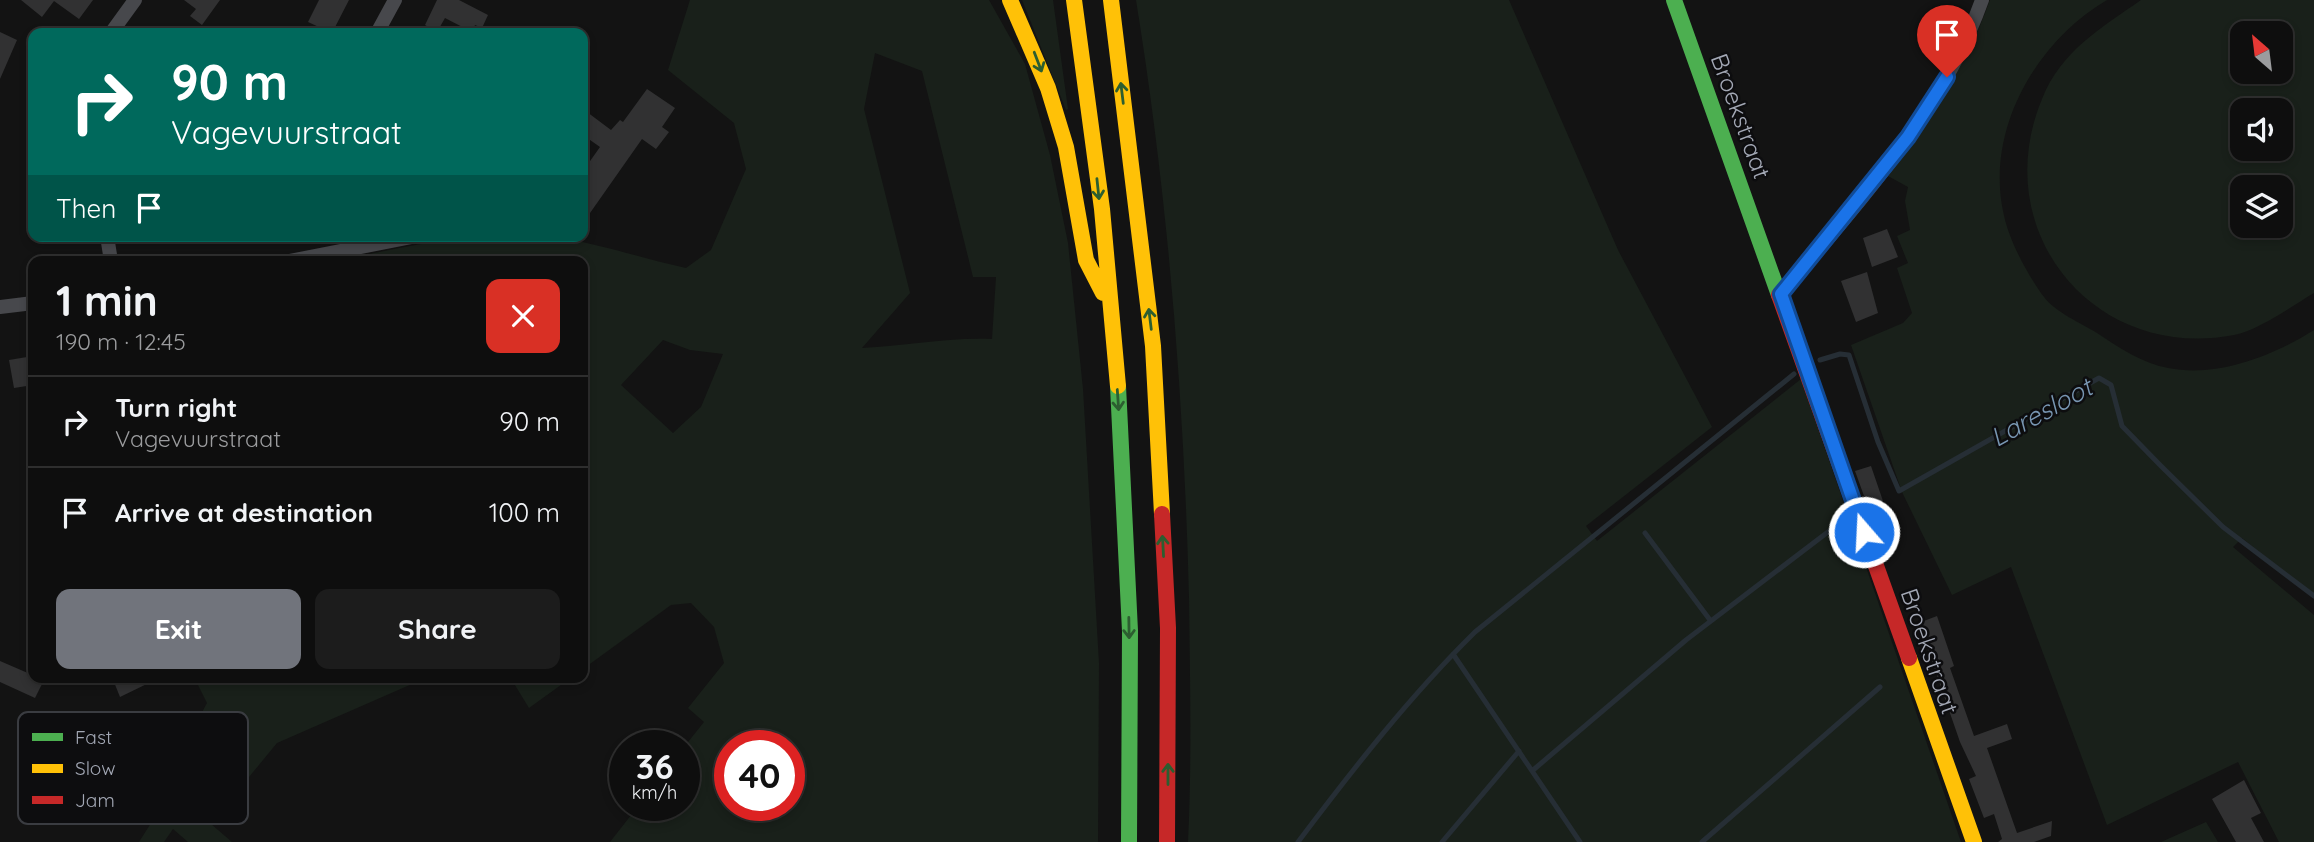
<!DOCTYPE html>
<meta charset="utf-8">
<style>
:root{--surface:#0e0e0e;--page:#1c1c1c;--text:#f1f3f6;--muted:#9b9c9e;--line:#2e2e2e;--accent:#71747c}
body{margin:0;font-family:Quicksand,sans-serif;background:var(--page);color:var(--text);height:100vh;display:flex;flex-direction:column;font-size:26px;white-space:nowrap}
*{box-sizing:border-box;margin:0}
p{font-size:23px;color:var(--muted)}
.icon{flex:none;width:38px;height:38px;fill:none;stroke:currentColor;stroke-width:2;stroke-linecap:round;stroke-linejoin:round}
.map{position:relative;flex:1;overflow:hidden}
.panel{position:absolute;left:28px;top:256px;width:560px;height:427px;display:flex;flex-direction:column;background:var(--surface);border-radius:14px;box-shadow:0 4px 10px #0003,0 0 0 2px var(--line)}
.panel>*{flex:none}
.hud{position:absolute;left:28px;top:28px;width:560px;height:214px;border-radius:14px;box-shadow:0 4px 10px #0003,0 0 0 2px var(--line);background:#00695c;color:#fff;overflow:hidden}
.needle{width:46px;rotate:332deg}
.controls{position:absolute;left:2230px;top:21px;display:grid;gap:14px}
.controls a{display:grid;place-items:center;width:63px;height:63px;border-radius:14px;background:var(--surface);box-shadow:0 4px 10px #0003,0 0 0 2px var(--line);font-size:35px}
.speed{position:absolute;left:609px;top:730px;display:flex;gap:14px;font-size:35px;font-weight:700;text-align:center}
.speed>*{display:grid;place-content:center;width:91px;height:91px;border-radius:50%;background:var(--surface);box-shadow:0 4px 10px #0003,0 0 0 2px var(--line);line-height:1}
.speed small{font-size:18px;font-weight:400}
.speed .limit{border:10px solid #d22;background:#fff;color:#111}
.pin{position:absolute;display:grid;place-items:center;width:60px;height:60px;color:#fff;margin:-72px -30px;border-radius:50% 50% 50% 0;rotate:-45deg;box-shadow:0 0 7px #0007}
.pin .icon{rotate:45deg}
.me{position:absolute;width:77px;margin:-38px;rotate:341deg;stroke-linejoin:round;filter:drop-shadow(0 0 5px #0008)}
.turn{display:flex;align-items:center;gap:24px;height:147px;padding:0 28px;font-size:32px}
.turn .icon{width:91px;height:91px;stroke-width:2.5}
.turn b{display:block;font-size:49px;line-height:60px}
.then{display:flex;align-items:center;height:66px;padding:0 28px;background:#0003;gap:14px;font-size:26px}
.round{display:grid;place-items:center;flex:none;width:74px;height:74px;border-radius:14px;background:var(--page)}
.overview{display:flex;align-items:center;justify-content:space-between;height:119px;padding:0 28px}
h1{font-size:42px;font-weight:700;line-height:52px}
.action{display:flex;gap:14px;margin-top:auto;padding:14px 28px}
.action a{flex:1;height:80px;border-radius:14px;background:var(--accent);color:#fff;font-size:28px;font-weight:700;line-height:80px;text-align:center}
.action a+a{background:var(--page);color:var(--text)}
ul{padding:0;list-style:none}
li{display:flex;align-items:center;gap:21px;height:91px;padding:0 28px;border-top:2px solid var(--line)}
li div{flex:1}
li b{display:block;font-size:26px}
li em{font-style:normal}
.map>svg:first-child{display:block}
</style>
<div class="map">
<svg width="2314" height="842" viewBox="0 0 2314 842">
<rect width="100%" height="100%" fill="#131313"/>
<path fill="#19201a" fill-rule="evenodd" d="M690,0H989L1025,64L1050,155L1068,243L1083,389L1099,663L1098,842H610L639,805H684V747L704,722L688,708L724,663L714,627L691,603L671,605L583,669V261H335C402,248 476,229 546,236C592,241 640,258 686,268L711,250L746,169L734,123L668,70ZM875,53L922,71L973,277H996L992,339C948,337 906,346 862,348L910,293L864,109ZM663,340L690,350L723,354L701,407L673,433L621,385ZM730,746H789V805H730Z
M1022,0H1053L1068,109L1066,110Z
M1136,0H1509L1618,250L1712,427L1586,526L1597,541L1801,379L1961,842H1188C1192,760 1190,679 1189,598C1184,398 1168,198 1136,0Z
M1990,0H2107C2037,41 1986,128 2003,211C2008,239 2027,274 2044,297C2055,312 2081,323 2097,333C2118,347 2142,363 2168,368C2217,378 2273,356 2314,330V596L2242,538L2233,547L2314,615V842H2279L2238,762L2107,825L2011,567L1952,595L1902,492L1851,345L1903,323L1912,313L1897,268L1908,263L1897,236L1910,230L1905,201L1908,187L1888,176C1928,120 1967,65 1990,0Z
M2141,0H2314V293C2292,306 2259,330 2234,335C2094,362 1987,231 2042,99C2061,51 2101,28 2141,0ZM2242,33H2280V72H2242ZM2242,110H2280V149H2242ZM2242,187H2280V226H2242Z
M194,677H428L277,743L231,799C213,786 191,777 176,760L207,703Z
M510,677H572L529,708Z
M165,801L211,824L232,842H188L173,829L164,842H139Z
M2206,822L2218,842H2161Z"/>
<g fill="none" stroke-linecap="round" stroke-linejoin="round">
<path stroke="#262e35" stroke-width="5" d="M1820,360L1840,354L1849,355L1878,442L1899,491L2099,378L2111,385L2122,426L2161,466L2223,527L2314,596
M1645,533L1710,620
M1453,654L1580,842
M1532,771L1686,640L1845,519
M1298,842C1353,769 1410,696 1475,632L1794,374
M1442,842L1519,751
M1702,842L1880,687"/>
</g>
<path fill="#313132" d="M21,0H93L79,19L54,1L42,17Z
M184,0H220L202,25L190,16L196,9Z
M319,0H349L332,33L308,22Z
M437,0H459L488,15L482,28L475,25L472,32L445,18L437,32L425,25Z
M0,32L17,40L0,79Z
M647,89L675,108L662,127L669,132L666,136L656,149L642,139L583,223V171L600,147L583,135V109L611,130L620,120L623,122Z
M1887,229L1898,257L1872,267L1863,238Z
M1867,272L1878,313L1856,322L1841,281Z
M33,356V385L14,388L9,360Z
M1871,466L1883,501L1868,507L1855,471Z
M1937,616L1954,666L1950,668L1974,736L2007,724L2012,739L1987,748L2017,833L2052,821L2051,836L2034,842H1998L2002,839L1994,814L1984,818L1969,779L1976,776L1960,742L1925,641L1922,642L1916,624Z
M0,661L44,680L35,698L0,682Z
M112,677H159V678L120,697Z
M2244,780L2261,813L2251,818L2264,842H2236L2212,799Z"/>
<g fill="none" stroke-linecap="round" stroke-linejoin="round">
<path stroke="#47484c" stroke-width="14" d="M111,33L135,0
M377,33L395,0
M107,236L111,261
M289,261L417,236
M1781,294C1857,203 1942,113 1982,0
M0,307L33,303"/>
<path stroke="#4caf50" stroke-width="16" d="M1674,0L1779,295
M1118,386L1130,631L1129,842"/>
<path stroke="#ffc107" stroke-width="16" d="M1010,0L1048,88L1066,147L1086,260L1103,293
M1074,0L1102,209L1118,386
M1111,0L1153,346L1162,514
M1909,658L1974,842"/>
<path stroke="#c62828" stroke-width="16" d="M1779,295L1909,658
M1162,514L1168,628L1167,842"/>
</g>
<defs><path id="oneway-shaft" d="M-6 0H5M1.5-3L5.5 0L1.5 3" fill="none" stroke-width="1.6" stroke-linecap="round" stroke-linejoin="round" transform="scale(1.75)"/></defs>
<g stroke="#2c5e30">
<use href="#oneway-shaft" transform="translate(1038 62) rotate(69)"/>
<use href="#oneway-shaft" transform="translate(1122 93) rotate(-97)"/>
<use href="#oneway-shaft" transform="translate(1098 189) rotate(84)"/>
<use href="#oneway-shaft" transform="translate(1150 319) rotate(-97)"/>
<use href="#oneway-shaft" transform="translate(1118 400) rotate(86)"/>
<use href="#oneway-shaft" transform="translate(1163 546) rotate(-93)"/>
<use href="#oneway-shaft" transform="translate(1129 628) rotate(89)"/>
<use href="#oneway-shaft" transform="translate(1168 774) rotate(-90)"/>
</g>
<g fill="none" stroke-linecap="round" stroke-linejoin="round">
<g stroke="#114b97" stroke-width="18">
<path id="route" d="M1864,532L1781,294L1908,137L1947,77"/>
</g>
<use href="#route" stroke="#1a73e8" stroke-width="12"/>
</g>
<g text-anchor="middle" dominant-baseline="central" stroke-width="5" stroke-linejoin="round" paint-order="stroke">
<g font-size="24" fill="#a3a8b5" stroke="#0d0d0f">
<text transform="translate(1741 116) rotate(70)">Broekstraat</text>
<text transform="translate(1930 651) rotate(71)">Broekstraat</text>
</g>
<g font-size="26" font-style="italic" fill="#7896b2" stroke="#0d0d0f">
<text transform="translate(2041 412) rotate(-29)">Laresloot</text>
</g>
</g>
<rect x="18" y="712" width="230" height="112" rx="10" fill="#0d0d0f" stroke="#3a3c41" stroke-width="2"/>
<rect x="32" y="733" width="31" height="8" fill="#4caf50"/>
<rect x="32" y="764" width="31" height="9" fill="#ffc107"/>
<rect x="32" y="796" width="31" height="8" fill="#c62828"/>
<g font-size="19" fill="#a3a8b5">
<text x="75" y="744">Fast</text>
<text x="75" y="775">Slow</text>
<text x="75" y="807">Jam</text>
</g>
</svg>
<div class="controls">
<a><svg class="needle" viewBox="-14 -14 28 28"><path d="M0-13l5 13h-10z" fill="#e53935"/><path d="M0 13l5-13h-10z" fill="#9b9c9e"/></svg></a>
<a><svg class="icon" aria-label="sound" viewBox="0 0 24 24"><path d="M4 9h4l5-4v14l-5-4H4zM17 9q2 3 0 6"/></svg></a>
<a><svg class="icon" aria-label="layers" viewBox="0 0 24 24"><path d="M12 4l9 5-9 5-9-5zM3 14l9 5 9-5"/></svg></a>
</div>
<div class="speed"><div>36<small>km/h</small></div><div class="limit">40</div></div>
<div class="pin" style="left:1947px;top:77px;background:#d93025"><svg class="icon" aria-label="arrive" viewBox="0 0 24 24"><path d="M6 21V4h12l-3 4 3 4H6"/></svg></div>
<svg class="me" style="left:1864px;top:532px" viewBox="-20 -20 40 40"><circle r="17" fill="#1a73e8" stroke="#fff" stroke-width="3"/><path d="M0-11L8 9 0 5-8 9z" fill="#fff"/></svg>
<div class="hud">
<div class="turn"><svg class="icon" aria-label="right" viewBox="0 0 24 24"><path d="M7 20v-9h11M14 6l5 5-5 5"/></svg><div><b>90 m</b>Vagevuurstraat</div></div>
<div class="then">Then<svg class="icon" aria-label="arrive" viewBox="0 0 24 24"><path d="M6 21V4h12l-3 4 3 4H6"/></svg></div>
</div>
<section class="panel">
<div class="overview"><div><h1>1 min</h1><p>190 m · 12:45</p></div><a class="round" style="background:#d93025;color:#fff"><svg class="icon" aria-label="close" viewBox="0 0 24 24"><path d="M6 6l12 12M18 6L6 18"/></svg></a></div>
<ul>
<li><svg class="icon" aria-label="right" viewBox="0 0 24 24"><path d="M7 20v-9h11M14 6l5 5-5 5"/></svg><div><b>Turn right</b><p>Vagevuurstraat</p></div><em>90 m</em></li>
<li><svg class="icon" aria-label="arrive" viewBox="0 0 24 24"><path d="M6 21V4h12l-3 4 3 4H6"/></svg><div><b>Arrive at destination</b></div><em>100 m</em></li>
</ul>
<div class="action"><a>Exit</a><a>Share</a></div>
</section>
</div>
